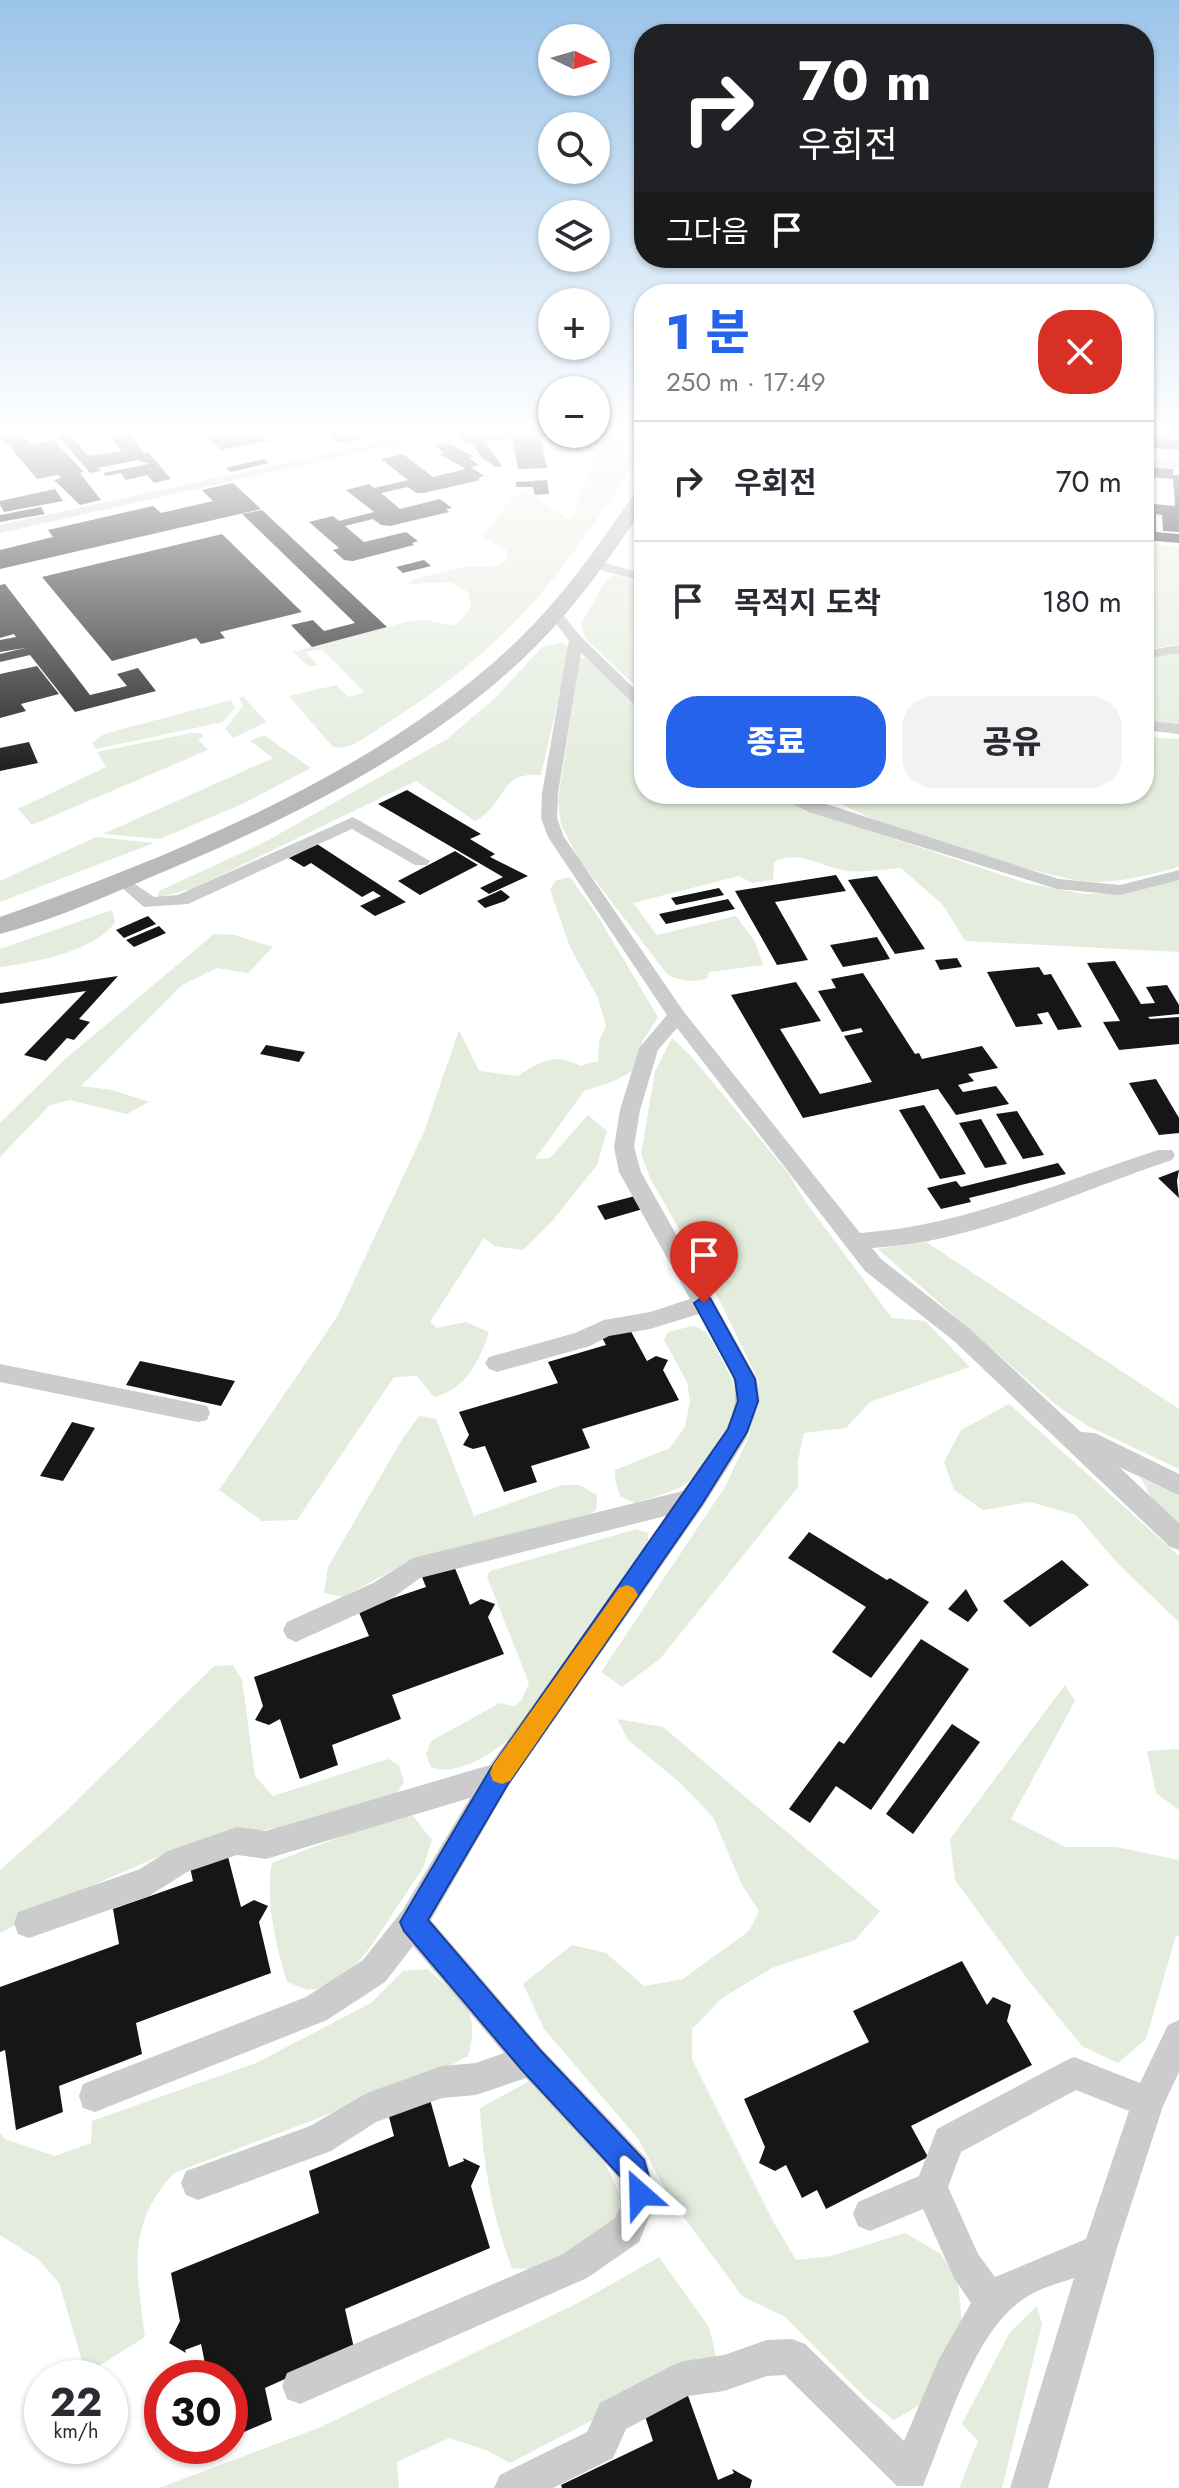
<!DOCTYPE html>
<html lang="ko">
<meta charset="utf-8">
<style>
:root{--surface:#fff;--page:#f2f2f3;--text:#2b2b33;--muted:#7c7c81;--line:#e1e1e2;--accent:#2563eb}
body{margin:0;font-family:Jost,"Noto Sans KR",sans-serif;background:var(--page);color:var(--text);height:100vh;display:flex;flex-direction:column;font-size:30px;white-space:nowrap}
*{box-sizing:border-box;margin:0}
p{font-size:26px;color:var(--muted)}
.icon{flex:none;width:44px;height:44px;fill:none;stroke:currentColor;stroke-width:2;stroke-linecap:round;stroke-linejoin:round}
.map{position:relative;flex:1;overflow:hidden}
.panel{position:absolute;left:634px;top:284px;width:520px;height:520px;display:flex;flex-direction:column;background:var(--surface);border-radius:32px;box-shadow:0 2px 6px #0004}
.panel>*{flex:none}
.hud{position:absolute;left:634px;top:24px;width:520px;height:244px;border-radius:32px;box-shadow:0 2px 6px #0004;background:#202124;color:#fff;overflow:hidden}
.needle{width:52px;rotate:95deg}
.fabs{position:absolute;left:538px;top:24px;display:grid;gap:16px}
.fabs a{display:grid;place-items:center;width:72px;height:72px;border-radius:50%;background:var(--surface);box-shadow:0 2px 6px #0004;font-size:40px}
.speed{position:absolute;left:24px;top:2360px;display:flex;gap:16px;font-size:40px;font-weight:700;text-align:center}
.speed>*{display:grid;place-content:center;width:104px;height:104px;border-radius:50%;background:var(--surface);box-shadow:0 2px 6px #0004;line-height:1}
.speed small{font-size:20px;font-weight:400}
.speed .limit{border:12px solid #d22;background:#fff;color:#111}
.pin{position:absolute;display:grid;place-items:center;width:68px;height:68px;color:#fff;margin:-82px -34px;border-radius:50% 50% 50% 0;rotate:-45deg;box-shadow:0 0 8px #0007}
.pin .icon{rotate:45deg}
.me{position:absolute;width:88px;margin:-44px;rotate:335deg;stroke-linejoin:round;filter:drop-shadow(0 0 6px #0008)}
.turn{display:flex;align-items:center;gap:28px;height:168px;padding:0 32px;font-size:36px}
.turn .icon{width:104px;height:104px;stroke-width:2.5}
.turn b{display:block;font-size:56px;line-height:68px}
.then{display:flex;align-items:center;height:76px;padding:0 32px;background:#0003;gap:16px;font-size:30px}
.round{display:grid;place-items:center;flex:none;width:84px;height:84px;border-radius:32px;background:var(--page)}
.summary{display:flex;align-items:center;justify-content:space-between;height:136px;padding:0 32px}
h1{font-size:48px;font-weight:800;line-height:60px;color:var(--accent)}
.cta{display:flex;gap:16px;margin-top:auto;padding:16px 32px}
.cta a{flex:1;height:92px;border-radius:32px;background:var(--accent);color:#fff;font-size:32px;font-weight:800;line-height:92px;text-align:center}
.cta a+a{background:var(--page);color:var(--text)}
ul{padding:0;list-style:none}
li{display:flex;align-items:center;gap:24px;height:120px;padding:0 32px;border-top:2px solid var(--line)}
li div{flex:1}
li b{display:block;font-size:30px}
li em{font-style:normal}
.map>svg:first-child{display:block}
</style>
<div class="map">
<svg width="1179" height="2488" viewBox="0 0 1179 2488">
<rect width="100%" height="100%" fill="#fff"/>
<path fill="#e4ecdd" d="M606,435H644V451C611,497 580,546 544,590C499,644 441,690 381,727C368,735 348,753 332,746L289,696L336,685L349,697L364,692L322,649L305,652L318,665L309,667L293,652L410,621L427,620L453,626L463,618L471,606L468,592L452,582L409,584L413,579L462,567L497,566L508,560L506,549L481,537L512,499L526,492L570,520Z
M1144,543L1179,547V644L1144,650Z
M614,575L644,583V694L585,638L581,623L607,579Z
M562,642L570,648L541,775C498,771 509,802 475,821L416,781L192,889L157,898L159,891L263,843L447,739L495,698L542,647Z
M1179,652V724L1144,720V658Z
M580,658L587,659L644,714V794H768L805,809L1026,883L1084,894L1114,893L1179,878V952L965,941L943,905L901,868C884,869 865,873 849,871C822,869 802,848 774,862L773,880L752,883L739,876L633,903L657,935L736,916L755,942L763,965L709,972L707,979C692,982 681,982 667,974L578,858L561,825L558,800Z
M239,697H244L266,722L233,738L225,729L243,706Z
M231,700L235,708L223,722L96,749L92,743L104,734Z
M191,733H201L204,737L198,739L208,750L32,825L18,809L106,767L97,752Z
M264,735L311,768L242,804L160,839L103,834L273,758L250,741Z
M1144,737L1179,739V867C1148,875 1115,885 1082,881C1048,877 839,817 830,794H1144Z
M96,837L154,843L0,902V881Z
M570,877L597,915L658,1017L643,1040L631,1072L612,1082L584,1091L535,1159L550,1158L588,1115L607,1131L597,1165L553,1220L523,1250L494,1246L484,1238L430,1322L437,1328L466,1322L489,1332C480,1361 465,1390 434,1397L417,1376L394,1377L297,1520L262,1521L219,1490L337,1317L424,1132L459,1030L479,1071L518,1076C539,1062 556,1052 580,1066L598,1061L599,1041L606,1026L598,998L570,947L550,890L555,881Z
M112,910L115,922C96,951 33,963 0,967V949Z
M214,934L235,935L273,947L248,973L217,968L182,985L81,1086L112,1090L149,1102L127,1114L69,1100L49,1106L0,1157V1123L63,1061Z
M672,1038L690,1055L788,1173L805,1201L892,1318L925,1321L970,1367L870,1402L846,1428L804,1433L798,1461V1487L660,1659L622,1687L601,1672L725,1487L749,1436L759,1382L721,1303L650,1178L641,1154L655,1071Z
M926,1242L1179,1409V1469L1088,1426L1056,1405L878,1249Z
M692,1326C708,1328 713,1343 720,1356C727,1370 738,1387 736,1403C732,1431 706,1471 682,1486C668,1494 649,1498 635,1503L620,1496L615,1480V1470L670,1448L685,1427L690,1401L687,1382L664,1340L668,1332Z
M1009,1404L1179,1556V1622L1119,1565L1076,1515L1030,1502L983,1510L954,1490L944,1462L961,1430Z
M419,1416L436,1419L474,1516L562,1485H579L597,1495L596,1510L584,1518L402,1565L343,1597L324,1593L328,1567L401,1441Z
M1141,1478L1179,1494V1523L1152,1499Z
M637,1529L648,1533V1544L511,1738C491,1754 457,1777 431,1767L426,1754L431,1741L500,1703L514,1706L521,1701L529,1683L487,1577L490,1571Z
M233,1665L242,1680L255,1776L273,1796L388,1759L399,1765L404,1782L395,1797L311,1824L246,1832L171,1851L98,1883L0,1933V1870L61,1816L214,1666Z
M1065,1685L1075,1701L1011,1819L1065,1847H1116L1179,1860V1936H1176L1146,2039L1118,2063L1082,2046L1029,1981L955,1880L950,1839Z
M617,1719L663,1727L880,1911L855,1940L772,1968L722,1998L692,2029V2059L774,2223L796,2260L831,2256L905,2233L941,2254L958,2282L962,2324L923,2403L894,2420L867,2399L784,2316L743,2297L670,2199L639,2140L544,2029L523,1984L572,1945L606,1953L644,1986L683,1979L749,1931L759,1911L742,1885L713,1817L678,1781L628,1740Z
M1179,1749V1810L1156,1793L1147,1751Z
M413,1816L432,1840L423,1868L369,1949L338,1985L308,1990L287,1982C276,1945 265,1902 272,1863L387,1819Z
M428,1969C460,2000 482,2007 468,2056L434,2074L174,2173C125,2226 137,2272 145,2337L86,2374L59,2283L38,2259L0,2235V2133L5,2139L55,2156L91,2143L92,2121L256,2063L371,2003L403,1971Z
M535,2078L604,2161L621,2197L614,2226C582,2248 552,2273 512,2268C492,2217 483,2163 480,2108Z
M659,2257L709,2327L716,2356L510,2463L486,2450L449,2438L397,2462L399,2488H159L321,2427L580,2302Z
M1037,2306L1042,2324L1002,2488H959L978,2441L962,2424L1010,2332Z"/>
<path fill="#161616" d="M0,435H24L32,444L53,440L84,472L80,473L101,500L80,505L54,480L61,478L58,475L37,479Z
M57,435H71L88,456L122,451L109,435H129L144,453L148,452L171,479L154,483L147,475L126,480L121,473L106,476L103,473L149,464L138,460L98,468L101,471L90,473Z
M208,435H264L269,441L220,450Z
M331,435H357L361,439L338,443Z
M459,435H508L510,438L485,441L502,466L496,467L483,459L471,443L464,444Z
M512,435H540L547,468L518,469Z
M1144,437L1179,440V450L1144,447Z
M448,443L474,457L469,458L479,465L471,467L484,476L478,478L480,480L424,493H416L408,487L381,493L400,509L440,499L452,508L446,509L449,512L390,526L381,525L373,519L345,526L364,542L406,532L418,541L412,543L414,545L353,561L344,560L333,550L339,548L309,522L333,516L339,521L374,512L346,490L369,484L374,488L408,480L381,459L403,454L433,477L466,469L439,454L444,453L435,446Z
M263,459L269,463L231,472L226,468Z
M1147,467L1173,469V475H1179V532L1163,531L1162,515L1156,514V532L1179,534V543L1144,540V503L1175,506L1173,479L1147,477Z
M547,480L549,494L535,495L533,487H516V482Z
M233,483L261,509L0,569V550L53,537L48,530L153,506L161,513L213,501L202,490Z
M55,489L63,501L4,512L0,505V501Z
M41,507L45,514L0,522V515Z
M262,510L387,627L312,647L291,625L313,620L324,631L355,623L242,514Z
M222,534L302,612L220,632L225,638L201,644L196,638L112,661L42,577Z
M424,560L431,566L403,573L396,567Z
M5,584L90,695L127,686L117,674L138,668L156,691L75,712L30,655L0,662V654L25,648L0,652V640L16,637L14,634L0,638V585Z
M37,666L59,694L21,704L26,711L0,718V674Z
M29,742L38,763L0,771V748Z
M407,790L481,834L470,839L495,854L490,857L528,876L489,894L480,888L503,877L378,804Z
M317,844L406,902L375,916L360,906L381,896L373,891L362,897L311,863L304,867L289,858Z
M455,851L478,865L420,895L398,881Z
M836,875L846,891L775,902L808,960L777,965L735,891Z
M877,876L925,949L895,954L848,880Z
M719,888L724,895L676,905L671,898Z
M501,890L510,897L505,901L485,908L477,901Z
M728,899L735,909L666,924L659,914Z
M148,916L156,924L124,938L116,930Z
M159,926L166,933L134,947L126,940Z
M877,937L890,959L843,967L830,945Z
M957,958L962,967L940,970L935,960Z
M1115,961L1141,1004L1155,1003L1146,987L1167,985L1179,1005V1014L1148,1017L1150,1019L1179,1017V1044L1119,1050L1103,1022L1120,1021L1087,963Z
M1039,967L1044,975L1051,974L1082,1027L1058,1030L1048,1012L1037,1014L1043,1024L1016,1027L987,972Z
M863,973L915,1054L919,1053L922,1059L982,1046L998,1068L968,1074L974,1081L958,1085L963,1092L996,1086L1009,1104L956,1115L938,1089L803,1118L731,995L796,982L821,1021L780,1029L820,1094L872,1082L844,1036L863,1032L861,1028L842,1032L818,991L836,988L831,979Z
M118,976L79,1019L90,1022L74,1040L67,1038L46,1061L24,1055L86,991L0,1004V993Z
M266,1045L305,1052L299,1062L260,1054Z
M1156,1079L1179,1118V1133L1159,1135L1129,1083Z
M924,1105L966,1174L940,1179L899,1110Z
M1017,1111L1044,1155L1023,1159L996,1114Z
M981,1119L1007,1164L985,1168L959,1123Z
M1058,1163L1066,1174L969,1198L971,1202L941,1209L927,1188L956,1181L961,1187Z
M1179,1170L1177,1181L1179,1198L1158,1178Z
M635,1196L643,1209L605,1220L597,1206Z
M628,1326L647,1361L656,1356L668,1360L663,1370L679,1400L582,1429L590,1448L531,1466L537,1482L504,1492L485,1446L473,1449L463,1445L469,1435L459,1412L558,1383L548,1362L606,1345L600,1334Z
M140,1361L235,1381L221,1406L126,1385Z
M72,1422L95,1428L63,1481L40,1476Z
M809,1532L887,1580L890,1578L929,1602L871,1678L832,1652L866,1607L788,1558Z
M1062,1560L1089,1585L1030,1627L1003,1601Z
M452,1561L470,1605L481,1599L495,1604L488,1617L504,1654L392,1695L401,1719L332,1745L338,1765L300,1779L280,1719L269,1725L255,1720L263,1706L254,1677L369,1636L358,1610L426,1587L420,1572Z
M966,1589L978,1610L968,1622L948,1609Z
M921,1639L969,1669L871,1810L836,1786L810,1823L789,1809L839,1741L844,1744Z
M952,1724L980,1742L913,1834L886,1814Z
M226,1849L241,1907L254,1900L268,1906L259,1922L271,1973L136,2023L142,2054L59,2086L63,2112L16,2130L5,2050L0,2052V1987L119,1944L113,1909L193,1881L189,1863Z
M962,1961L987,2005L993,1997L1011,2005L1007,2021L1032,2065L911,2126L928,2157L826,2209L817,2190L802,2198L786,2165L775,2171L759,2163L765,2147L744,2099L869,2042L853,2011Z
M429,2096L449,2167L464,2161L463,2158L480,2166L471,2186L490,2248L345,2309L354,2348L265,2388L272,2420L230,2438V2378H208L201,2344L185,2350L186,2353L169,2343L180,2321L171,2273L319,2213L309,2171L394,2136L388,2113Z
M687,2393L718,2480L734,2473L732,2469L752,2480L750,2488H562L561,2485L653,2441L644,2413Z"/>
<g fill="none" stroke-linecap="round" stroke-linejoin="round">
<path fill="#ccc" fill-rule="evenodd" d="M413,435H437L0,533V525Z
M1144,457L1179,460V468L1144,465Z
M595,560L644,574V582L590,567L588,564Z
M555,610L560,611L581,637L644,698V711L639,709L581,653L558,793L557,818L564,837L684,1012L860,1233C964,1226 1059,1182 1158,1150H1172L1175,1155L1172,1160C1075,1192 975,1243 872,1248L881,1259L970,1329L1081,1432L1095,1433L1179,1474V1495L1119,1467L1179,1523V1550L1170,1547L954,1341L865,1271L677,1028L658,1050L640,1110L634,1147L641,1172L757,1379L760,1401L746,1439L704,1505L509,1785L431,1920L542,2049L646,2158L654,2190V2206L639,2242L587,2278L300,2404L287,2399L282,2386L287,2373L563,2254L615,2218L620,2206L619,2178L526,2078L476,2095L442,2098L376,2122L331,2151L198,2200L186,2195L181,2183L186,2171L310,2126L367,2093L442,2066L476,2063L504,2053L413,1946L385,1982L327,2020L95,2112L83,2108L79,2096L83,2084L306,1997L363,1960L402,1911L470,1798L266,1859L237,1855L187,1872L149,1896L29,1938L18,1934L14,1923L18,1912L140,1869L168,1851L237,1827L266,1831L490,1765L669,1515L420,1578L391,1599L296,1642L287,1638L283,1630L287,1622L373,1583L413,1558L687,1490C706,1459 745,1418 733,1379C726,1357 710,1334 699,1314L650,1329L609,1336L590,1346L497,1372L489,1369L485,1363L489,1357L575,1333L604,1320L650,1312L690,1299L619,1172L614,1147L620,1110L639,1048L667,1015L548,837L541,818L542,793L569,640L548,614Z
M1179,645V653L1144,659V651Z
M1144,720L1179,724V734L1144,730Z
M772,794H795L1059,879L1120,885L1179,870V880L1120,895L1057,889L809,812Z
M353,817L430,861L427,865H415L352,829L188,904L144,907L114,881L123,876L154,897L178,895Z
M0,1364L198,1404L207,1406L210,1413L207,1420L198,1422L0,1382Z
M1179,2020V2072L1163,2106L1116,2251L1048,2488H1010L1074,2278C1056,2284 1037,2289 1022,2300C972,2335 946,2431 923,2486H897L785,2375L767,2376L724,2391L688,2396L626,2429L613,2458L553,2488H494L500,2475L587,2432L600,2403L671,2366L684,2361L724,2355L767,2340L792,2339L805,2344L904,2441L938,2361L971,2303L954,2278L923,2209L870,2231L858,2226L853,2214L858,2202L919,2176L937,2129L1063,2062L1074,2057L1140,2083L1168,2025ZM1076,2090L1129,2111L1086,2239L995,2277L978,2254L948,2187L961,2152Z"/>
<path fill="#b9b9b9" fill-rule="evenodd" d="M644,487V507C612,555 578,604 536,646C436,746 300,814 170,869C115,892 58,919 0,934V917C176,855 387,769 521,637C566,593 602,541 637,489Z"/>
</g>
<linearGradient id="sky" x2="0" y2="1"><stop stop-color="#9bc4e9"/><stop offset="0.55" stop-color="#fff"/><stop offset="1" stop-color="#fff" stop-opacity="0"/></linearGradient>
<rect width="1179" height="784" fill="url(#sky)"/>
<path fill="#2563eb" stroke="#184099" stroke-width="2" d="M704,1296L710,1298L755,1379L758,1401L747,1432L702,1504L508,1784L428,1920L540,2050L644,2160L654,2194L650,2204L640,2208L631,2204L622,2178L521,2069L404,1931L400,1922L491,1768L728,1429L738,1401L735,1379L694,1303Z"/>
<path fill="#f59e0b" d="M627,1585L634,1588L638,1595L634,1601L510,1781L502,1784L493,1781L490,1773L493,1765L619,1588Z"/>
</svg>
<div class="fabs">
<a><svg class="needle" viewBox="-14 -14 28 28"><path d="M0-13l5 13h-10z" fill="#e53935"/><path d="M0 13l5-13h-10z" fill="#7c7c81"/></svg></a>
<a><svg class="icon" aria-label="search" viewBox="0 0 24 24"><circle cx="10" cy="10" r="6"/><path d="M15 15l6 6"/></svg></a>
<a><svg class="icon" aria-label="layers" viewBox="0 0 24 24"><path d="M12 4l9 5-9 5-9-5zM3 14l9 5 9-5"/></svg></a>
<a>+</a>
<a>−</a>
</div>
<div class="speed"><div>22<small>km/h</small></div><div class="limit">30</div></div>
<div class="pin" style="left:704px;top:1303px;background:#d93025"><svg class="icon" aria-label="arrive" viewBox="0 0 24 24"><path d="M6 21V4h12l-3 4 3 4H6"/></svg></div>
<svg class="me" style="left:640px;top:2194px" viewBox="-20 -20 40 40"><path d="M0-17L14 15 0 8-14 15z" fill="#2563eb" stroke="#fff" stroke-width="4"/></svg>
<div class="hud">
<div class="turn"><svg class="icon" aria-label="right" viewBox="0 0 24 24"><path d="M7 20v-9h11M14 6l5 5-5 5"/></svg><div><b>70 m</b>우회전</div></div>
<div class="then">그다음<svg class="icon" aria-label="arrive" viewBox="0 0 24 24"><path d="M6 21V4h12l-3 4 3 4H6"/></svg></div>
</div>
<section class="panel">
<div class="summary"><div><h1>1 분</h1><p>250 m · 17:49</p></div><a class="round" style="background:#d93025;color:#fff"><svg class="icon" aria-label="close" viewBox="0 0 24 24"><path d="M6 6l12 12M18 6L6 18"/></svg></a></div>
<ul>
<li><svg class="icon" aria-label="right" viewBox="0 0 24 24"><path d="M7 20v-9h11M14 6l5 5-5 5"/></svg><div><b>우회전</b></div><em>70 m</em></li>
<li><svg class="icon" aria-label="arrive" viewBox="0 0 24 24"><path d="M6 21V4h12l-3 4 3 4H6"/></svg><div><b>목적지 도착</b></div><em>180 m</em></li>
</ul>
<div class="cta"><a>종료</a><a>공유</a></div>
</section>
</div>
